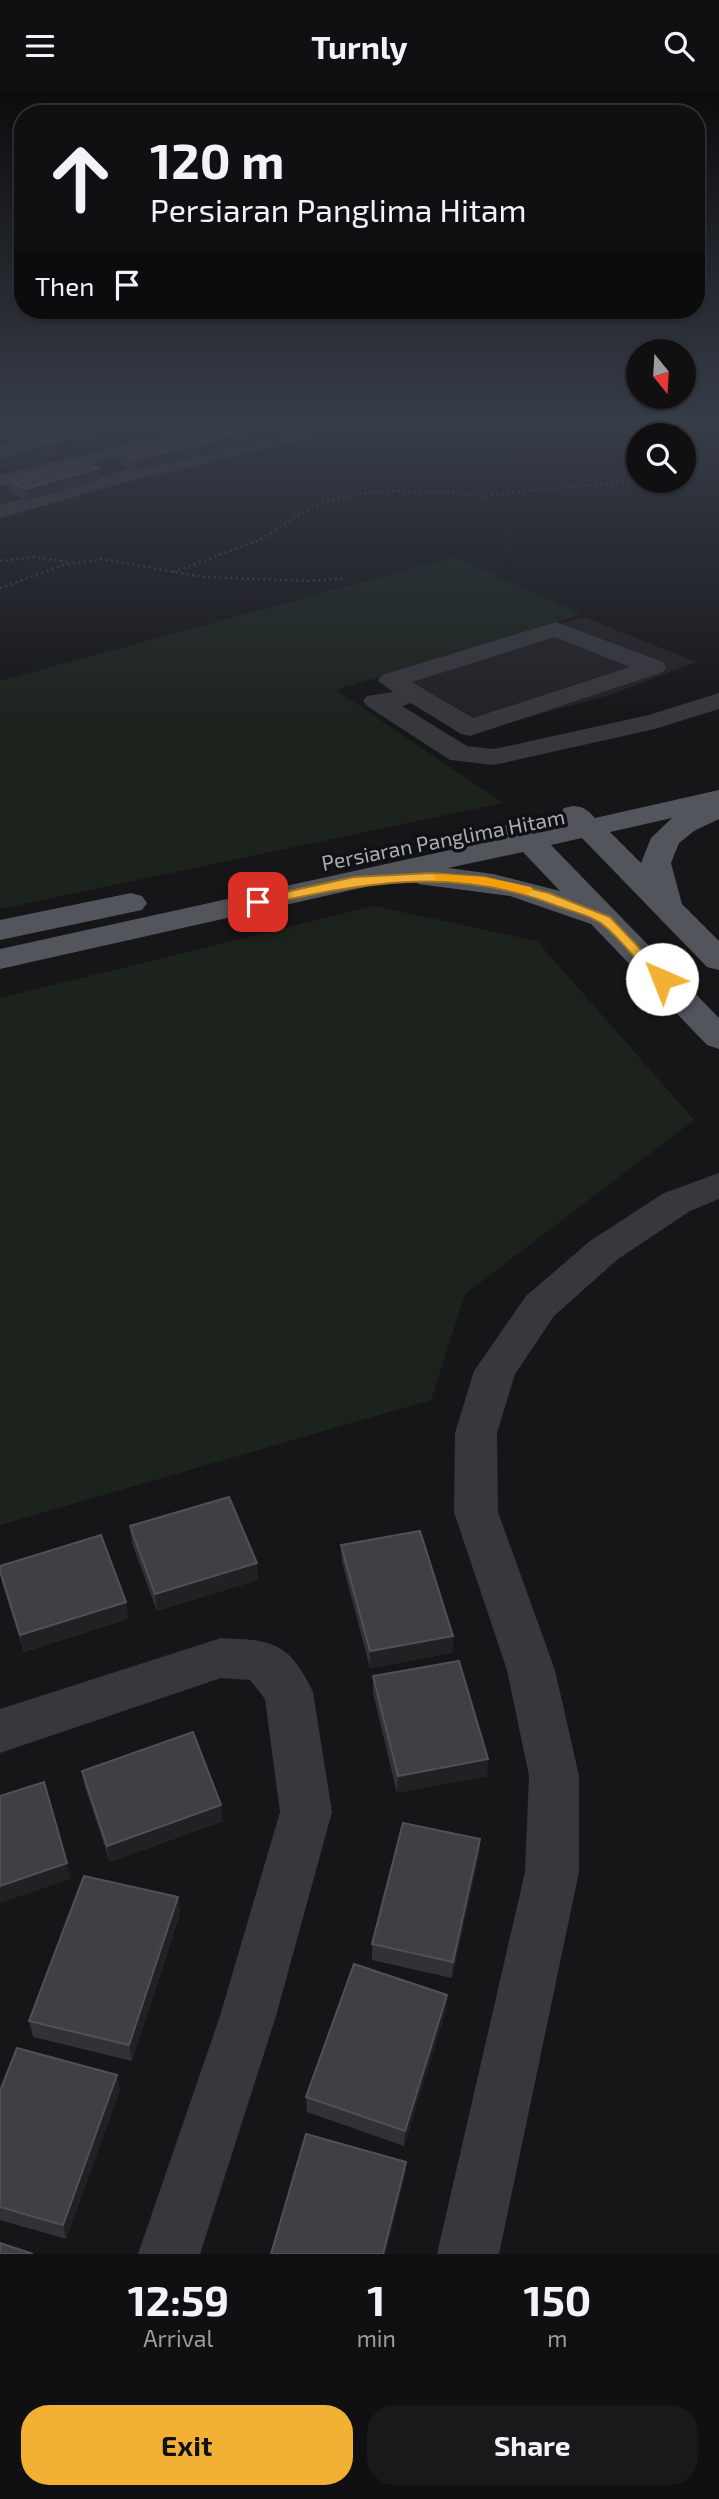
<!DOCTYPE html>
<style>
:root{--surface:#101012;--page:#19191b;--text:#f1f3f6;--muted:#9c9d9f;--line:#303032;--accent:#f2b134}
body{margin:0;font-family:"Exo 2",sans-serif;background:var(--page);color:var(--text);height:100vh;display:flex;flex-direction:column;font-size:26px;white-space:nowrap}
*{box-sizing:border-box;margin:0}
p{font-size:23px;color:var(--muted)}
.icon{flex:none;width:38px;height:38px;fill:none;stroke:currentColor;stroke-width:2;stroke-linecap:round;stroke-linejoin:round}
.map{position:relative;height:2163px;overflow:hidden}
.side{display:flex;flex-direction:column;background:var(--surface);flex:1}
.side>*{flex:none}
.guide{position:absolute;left:14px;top:14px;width:691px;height:214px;border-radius:28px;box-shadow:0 2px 5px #0004,0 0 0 2px var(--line);background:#101012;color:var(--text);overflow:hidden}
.needle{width:46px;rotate:162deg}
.controls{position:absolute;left:626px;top:248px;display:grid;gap:14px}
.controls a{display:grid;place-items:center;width:70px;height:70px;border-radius:50%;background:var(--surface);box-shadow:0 2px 5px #0004,0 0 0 2px var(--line);font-size:35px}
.pin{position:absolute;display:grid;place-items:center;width:60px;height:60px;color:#fff;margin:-30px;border-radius:14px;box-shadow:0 4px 10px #0006}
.me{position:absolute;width:77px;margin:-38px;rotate:316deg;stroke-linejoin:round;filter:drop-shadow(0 0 5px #0008)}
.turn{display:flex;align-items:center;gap:24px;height:147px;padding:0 21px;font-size:32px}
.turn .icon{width:91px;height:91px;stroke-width:2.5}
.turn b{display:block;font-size:49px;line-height:60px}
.then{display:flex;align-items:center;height:66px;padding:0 21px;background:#0003;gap:14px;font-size:26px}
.eta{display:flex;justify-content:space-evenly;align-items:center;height:119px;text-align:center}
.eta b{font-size:42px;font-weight:700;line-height:49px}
.cta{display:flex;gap:14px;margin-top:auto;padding:14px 21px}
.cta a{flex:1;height:80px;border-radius:28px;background:var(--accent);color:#111;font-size:28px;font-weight:700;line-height:80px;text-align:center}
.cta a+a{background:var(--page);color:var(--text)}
header{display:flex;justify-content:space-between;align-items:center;height:91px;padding:0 21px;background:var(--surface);font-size:32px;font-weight:700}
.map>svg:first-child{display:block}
</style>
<header><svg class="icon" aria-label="menu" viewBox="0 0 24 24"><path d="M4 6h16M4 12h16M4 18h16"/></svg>Turnly<svg class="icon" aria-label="search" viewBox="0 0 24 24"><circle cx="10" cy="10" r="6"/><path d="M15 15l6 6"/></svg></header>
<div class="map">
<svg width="719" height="2163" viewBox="0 0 719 2163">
<rect width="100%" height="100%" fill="#161618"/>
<path fill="#222225" d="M584,526L696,571L610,604L472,642L376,590Z"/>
<path fill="#1c231d" d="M294,331H385L313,346L311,339Z
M454,466L582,523L336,599L503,712L0,818V590Z
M374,815L537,850L694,1029L465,1203L431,1309L0,1434V907Z"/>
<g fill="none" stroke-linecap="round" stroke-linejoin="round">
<path stroke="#3d3f44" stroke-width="2.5" stroke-dasharray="2 3.5" stroke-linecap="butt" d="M321,335L337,331
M684,382L719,374
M0,470L33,466L68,471
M173,481L258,450L313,415L354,403L393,400L449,401L480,405L639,389
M0,497L63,474L102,468L203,486L310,490L345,487"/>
<path fill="#37383d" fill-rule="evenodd" d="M100,331H133L130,335L0,368V356Z
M212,331H245L242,335L0,396V384Z
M273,331H298L316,343L313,347L130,390L0,427V414L118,381L288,341Z
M556,531L663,571L666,576L663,581L470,645L461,643L411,612L402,615L467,655L494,658L649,624L719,602V618L655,638L494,674L450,669L367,615L363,610L367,605L393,601L378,589L382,584ZM555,546L630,576L473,627L412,591Z
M719,1082V1108L690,1120L618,1168L554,1225L515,1283L497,1342L498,1421L555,1579L579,1685V1781L499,2163H437L525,1781L529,1685L507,1579L454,1421L455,1342L474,1280L526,1205L590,1150L664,1102Z
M221,1547C273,1549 289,1551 313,1601L332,1721L276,1925L200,2163H138L220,1925L280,1721L265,1608L250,1589L221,1587L0,1662V1618Z"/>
<path fill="#53555c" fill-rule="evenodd" d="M719,699V728L694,740L679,752L671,772L682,813L719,850V879L707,876L582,747L551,754L719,927V958L707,954L591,833L510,805L418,793L414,785L0,878V858L509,746L503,738L507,732C520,728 527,730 536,740L568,733L560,723L564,717C579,713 585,716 595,727ZM672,727L651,747L641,772L610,741ZM523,761L560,800L493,783L448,777Z
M131,802L142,805L147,812L142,819L0,849V829Z"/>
</g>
<path fill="#323236" d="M59,331H176L98,351L82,343V338L74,340L59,333Z
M281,346L135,380L121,372L120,360Z
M8,389H99L26,410L9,401Z
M130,1435L257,1472L258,1489L157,1520L132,1452Z
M341,1454L453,1545L452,1562L370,1577L342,1471Z
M0,1475L126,1511L128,1528L24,1561L2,1492Z
M373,1585L488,1668L487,1685L397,1702L373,1602Z
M82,1680L223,1730L110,1771L85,1696Z
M480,1748L479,1764L452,1887L372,1869V1853Z
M178,1806L180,1823L132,1970L33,1946L29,1930Z
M447,1904L446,1919L404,2055L307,2021L306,2006Z
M120,1999L66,2148L0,2129V2000Z"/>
<path fill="#212124" d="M73,331H112H81L82,338L74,340Z
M129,331H176L98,351L97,339Z
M281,334V346L135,380V368Z
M33,339L34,351L0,359V347Z
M57,351L59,363L0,378V366Z
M98,377L99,389L26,410L25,398Z
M257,1472L258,1489L157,1520L155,1503Z
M126,1511L128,1528L24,1561L20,1544Z
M453,1545L452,1562L370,1577V1560Z
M488,1668L487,1685L397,1702L398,1685Z
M221,1714L223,1730L110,1771L107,1755Z
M480,1748L479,1764L452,1887L453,1871Z
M67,1772L71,1788L0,1812V1795Z
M178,1806L180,1823L132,1970L129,1954Z
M447,1904L446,1919L404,2055L405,2040Z
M117,1984L120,1999L66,2148L63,2134Z
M406,2071L405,2086L386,2163H383Z"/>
<path fill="#3f3f44" stroke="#4f5156" stroke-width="2" d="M18,331L33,339L0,347V336Z
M81,331H129L97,339Z
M244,331H275L281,334L135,368L120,360Z
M42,343L57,351L0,366V354Z
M81,369L98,377L25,398L8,389Z
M229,1406L257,1472L155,1503L130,1435Z
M420,1440L453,1545L370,1560L341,1454Z
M101,1444L126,1511L20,1544L0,1480V1475Z
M459,1570L488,1668L398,1685L373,1585Z
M193,1641L221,1714L107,1755L82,1680Z
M44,1691L67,1772L0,1795V1705Z
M403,1732L480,1748L453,1871L372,1853Z
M84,1785L178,1806L129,1954L29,1930Z
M354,1873L447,1904L405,2040L306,2006Z
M17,1957L117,1984L63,2134L0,2116V2000Z
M306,2043L406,2071L383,2163H271Z
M0,2152L33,2163H0Z"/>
<linearGradient id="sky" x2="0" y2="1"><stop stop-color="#0c0c0d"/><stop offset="0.52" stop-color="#363c48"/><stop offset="1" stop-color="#363c48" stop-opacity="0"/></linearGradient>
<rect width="719" height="634" fill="url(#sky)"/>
<path fill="#f2b134" stroke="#9d7322" stroke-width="2" d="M431,782L484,786L549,802L610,826L669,888L667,891H657C639,873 622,849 602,833C590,824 571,820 557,815C454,774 362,792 258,815L251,811L258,807L354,786Z"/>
<path fill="#f59e0b" d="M440,783L484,786L531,796L533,799L526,803L484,793L435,789V784Z"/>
<g text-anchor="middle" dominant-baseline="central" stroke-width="7" stroke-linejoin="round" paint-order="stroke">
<g font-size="21" fill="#a8adb8" stroke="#111113">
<text transform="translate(443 748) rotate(-11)">Persiaran Panglima Hitam</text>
</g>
</g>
</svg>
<div class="controls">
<a><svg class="needle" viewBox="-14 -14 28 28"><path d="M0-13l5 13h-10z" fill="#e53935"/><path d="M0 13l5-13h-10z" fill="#9c9d9f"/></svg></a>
<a><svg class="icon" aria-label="search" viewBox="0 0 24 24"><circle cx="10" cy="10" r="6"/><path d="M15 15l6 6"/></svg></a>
</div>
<div class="pin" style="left:258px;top:811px;background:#d93025"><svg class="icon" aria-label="arrive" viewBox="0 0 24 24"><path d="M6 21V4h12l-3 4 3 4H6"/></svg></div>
<svg class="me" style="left:662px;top:888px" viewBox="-20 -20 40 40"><circle r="19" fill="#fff"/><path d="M0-13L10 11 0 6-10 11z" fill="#f2b134"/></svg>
<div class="guide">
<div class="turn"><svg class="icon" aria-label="ahead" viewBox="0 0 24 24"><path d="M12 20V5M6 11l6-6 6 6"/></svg><div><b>120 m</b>Persiaran Panglima Hitam</div></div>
<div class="then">Then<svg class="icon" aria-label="arrive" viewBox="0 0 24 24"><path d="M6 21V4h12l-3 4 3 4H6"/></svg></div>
</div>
</div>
<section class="side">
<div class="eta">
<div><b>12:59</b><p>Arrival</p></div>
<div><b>1</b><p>min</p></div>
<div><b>150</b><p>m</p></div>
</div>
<div class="cta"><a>Exit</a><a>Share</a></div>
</section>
